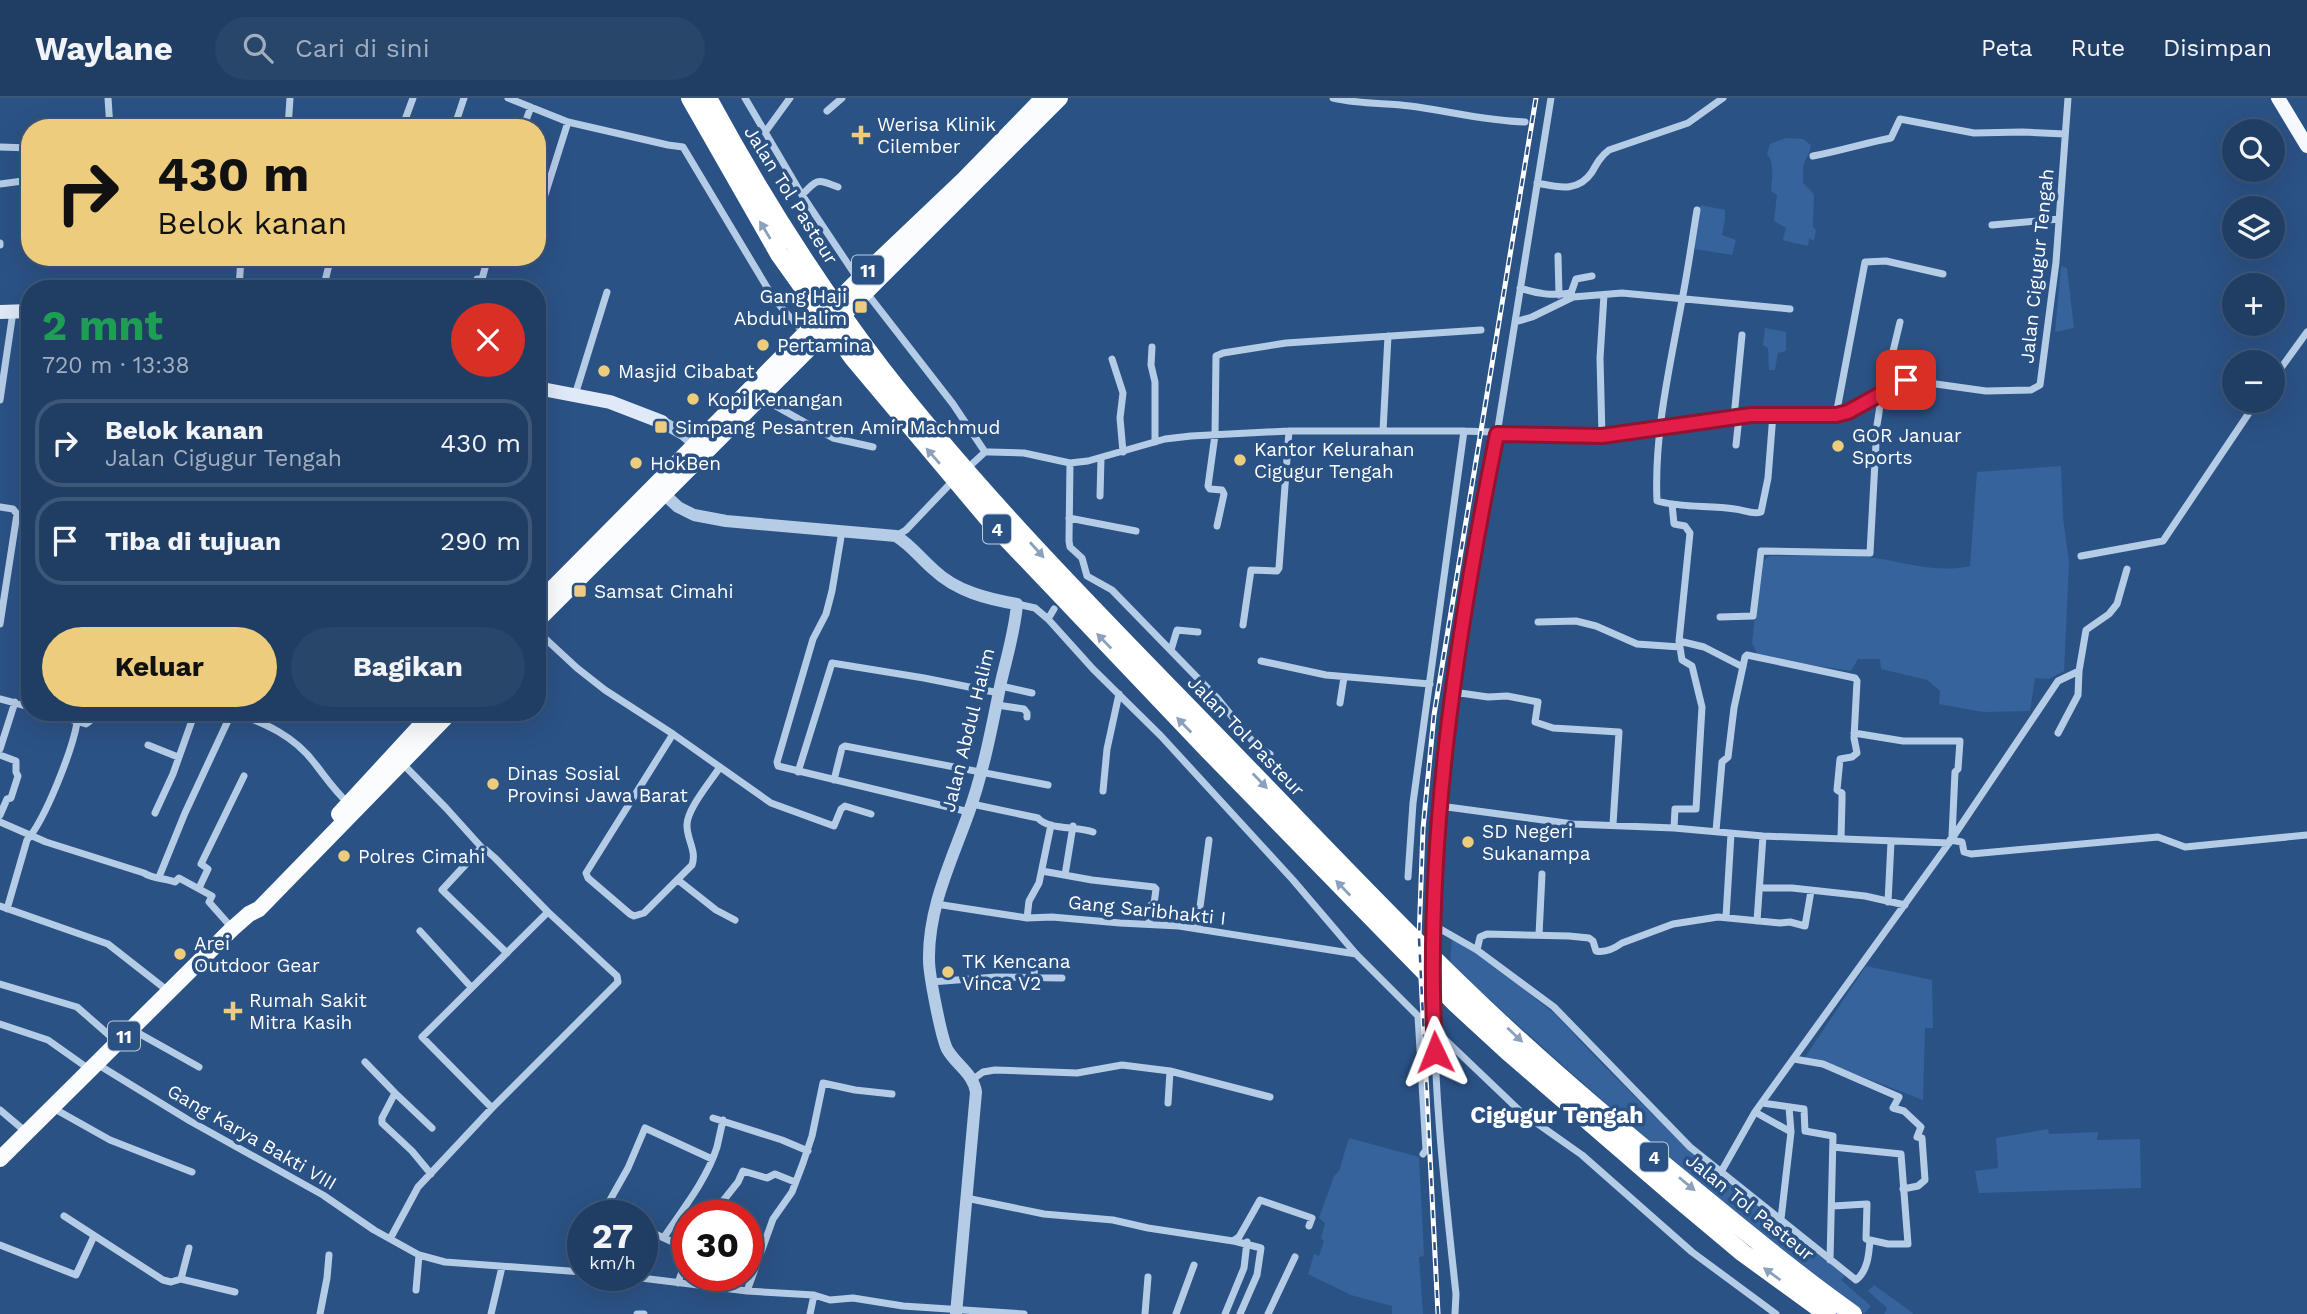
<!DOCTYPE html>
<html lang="id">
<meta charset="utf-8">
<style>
:root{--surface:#203e64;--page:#28456a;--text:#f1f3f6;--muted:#a2aebf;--line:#3d5778;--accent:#edcd7d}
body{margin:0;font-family:"Work Sans",sans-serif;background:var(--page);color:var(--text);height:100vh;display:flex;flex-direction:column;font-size:26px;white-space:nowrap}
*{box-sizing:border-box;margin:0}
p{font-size:23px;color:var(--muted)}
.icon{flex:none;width:38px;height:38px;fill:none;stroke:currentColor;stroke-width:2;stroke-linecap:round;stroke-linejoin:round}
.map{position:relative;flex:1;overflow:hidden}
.panel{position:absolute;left:21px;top:182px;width:525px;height:441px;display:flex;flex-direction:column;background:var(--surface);border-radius:28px;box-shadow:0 7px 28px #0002,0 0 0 2px var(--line)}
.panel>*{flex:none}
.banner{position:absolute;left:21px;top:21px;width:525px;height:147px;border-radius:28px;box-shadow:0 7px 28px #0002,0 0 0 2px var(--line);background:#edcd7d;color:#111;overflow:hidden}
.buttons{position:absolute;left:2222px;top:21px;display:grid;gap:14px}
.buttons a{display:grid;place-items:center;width:63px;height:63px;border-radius:50%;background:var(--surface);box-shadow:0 7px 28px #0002,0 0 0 2px var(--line);font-size:35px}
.speed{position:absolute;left:567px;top:1102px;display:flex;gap:14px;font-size:35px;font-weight:700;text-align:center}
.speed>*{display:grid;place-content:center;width:91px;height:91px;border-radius:50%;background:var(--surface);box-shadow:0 7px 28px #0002,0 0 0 2px var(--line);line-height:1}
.speed small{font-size:18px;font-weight:400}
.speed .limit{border:10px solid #d22;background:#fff;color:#111}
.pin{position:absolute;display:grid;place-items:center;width:60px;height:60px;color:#fff;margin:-30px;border-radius:14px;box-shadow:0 4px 10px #0006}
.me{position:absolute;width:77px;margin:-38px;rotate:358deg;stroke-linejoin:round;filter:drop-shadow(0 0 5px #0008)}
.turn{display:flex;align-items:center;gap:24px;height:147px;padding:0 21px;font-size:32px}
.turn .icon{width:91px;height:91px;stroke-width:2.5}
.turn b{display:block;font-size:49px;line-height:60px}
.round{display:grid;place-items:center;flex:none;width:74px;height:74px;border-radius:37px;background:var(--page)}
.summary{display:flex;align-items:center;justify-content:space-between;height:119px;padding:0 21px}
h1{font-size:42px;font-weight:700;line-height:52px;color:#1e9e55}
.button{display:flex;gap:14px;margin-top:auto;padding:14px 21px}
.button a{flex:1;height:80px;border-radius:42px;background:var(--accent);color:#111;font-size:28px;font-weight:700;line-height:80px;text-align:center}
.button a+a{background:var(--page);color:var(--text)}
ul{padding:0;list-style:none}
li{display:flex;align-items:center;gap:21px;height:88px;margin:0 14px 10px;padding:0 7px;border:4px solid var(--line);border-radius:28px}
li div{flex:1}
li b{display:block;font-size:26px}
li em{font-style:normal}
header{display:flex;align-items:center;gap:42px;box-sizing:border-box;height:98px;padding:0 35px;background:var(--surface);border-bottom:2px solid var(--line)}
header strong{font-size:33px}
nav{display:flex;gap:38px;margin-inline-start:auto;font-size:24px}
.search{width:490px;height:63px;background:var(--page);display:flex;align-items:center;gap:18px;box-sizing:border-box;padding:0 24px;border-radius:38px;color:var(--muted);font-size:26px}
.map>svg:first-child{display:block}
</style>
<header>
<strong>Waylane</strong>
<div class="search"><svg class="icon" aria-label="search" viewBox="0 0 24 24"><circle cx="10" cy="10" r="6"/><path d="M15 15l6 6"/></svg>Cari di sini</div>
<nav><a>Peta</a><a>Rute</a><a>Disimpan</a></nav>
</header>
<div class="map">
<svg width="2307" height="1216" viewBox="0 0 2307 1216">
<rect width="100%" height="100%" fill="#2b5285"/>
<path fill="#36639c" d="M1786,40L1803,41L1811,47C1810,55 1808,56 1805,63C1802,69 1803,78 1803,85L1814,96L1813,129L1816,132L1814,143L1809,140L1808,148L1785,143L1783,141L1786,130L1774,123L1777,97L1771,93C1772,81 1775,66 1767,56L1770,46Z
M1701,107L1725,112V121L1722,137L1736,142L1732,157L1695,151L1697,115Z
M2061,168L2067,170L2074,230L2055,234Z
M1765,230L1786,234V253L1778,255L1775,272H1769L1768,250L1763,247Z
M2061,368L2063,420L2069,464L2064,573L2049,581L2035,580L2030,613L1983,614L1939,606L1940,593L1927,582L1881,571L1880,561H1858L1851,573L1759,559L1752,545L1761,464L1770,458C1802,458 1835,456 1868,459C1902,463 1935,476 1970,468L1977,374Z
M1452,840L1482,858L1556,917L1603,967L1691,1054L1845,1178L1841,1182L1871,1208L1864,1216L1682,1074L1450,866Z
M1866,868L1932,882L1933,930H1925L1923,1002L1824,964L1804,961Z
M2048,1031L2049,1036L2098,1034L2097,1042L2140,1041L2141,1090L1979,1095L1975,1073L1998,1070L1996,1040Z
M1349,1040L1419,1059L1424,1158L1419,1159L1423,1216H1392V1208L1351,1197L1308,1176L1314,1156L1319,1158L1324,1143L1321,1140L1325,1125L1319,1120L1334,1078L1339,1073Z
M1874,1187L1914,1216H1884L1887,1210L1868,1193Z"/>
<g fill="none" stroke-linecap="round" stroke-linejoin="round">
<path stroke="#b5cce7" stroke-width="7" d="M108,0L110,30
M508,0L568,24L668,47L683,49L774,201L804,235
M745,0L802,97L858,181
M1333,0C1359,6 1384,5 1410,8C1448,13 1486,23 1525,24
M827,13L842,0
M288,30L290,0
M402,30L413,0
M454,30L464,0
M523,30L531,9
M766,33L790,0
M0,49L30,50
M1813,58C1840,53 1865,45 1891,40L1900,21L1974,35L2022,34L2065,36
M1537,85C1558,89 1578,95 1592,74C1597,65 1601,58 1609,52L1688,25L1723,0
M0,86L30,82
M802,97C818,80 817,81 838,89
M1697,112C1692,142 1688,172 1682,202C1670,268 1654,335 1657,403C1682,410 1709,407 1735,411C1744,412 1753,417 1761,414L1768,380L1773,316
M537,122L568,24
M1992,127L2059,121
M0,147V145
M1558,158L1559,197
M1520,190C1538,196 1552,198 1571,195L1576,181L1592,178
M239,191L241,159
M323,191L331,159
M474,191L477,181H482L488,159
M866,194L953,306L985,354
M1515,224L1532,219L1573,199L1622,195L1790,211
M1900,224L1890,266C1894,276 1907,273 1912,282
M1152,249L1151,267L1155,284V344
M1112,261L1123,295L1120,320L1123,354
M2273,281L2307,234
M575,297L607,194
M763,297L772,306L833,340L873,349
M0,302L13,214
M1836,317L1865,164L1886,163L1943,176
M1734,319L1742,237
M1383,333L1388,238
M1602,338L1600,260L1604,197
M1736,347L1739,319
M1070,365L1069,443L1070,449L1082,460L1087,478L1112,492L1218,601L1247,637L1259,650L1270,656
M972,366L985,354H990L1024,355L1070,365L1088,363L1165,341L1191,338L1289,333H1464L1602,338L1637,335L1751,317H1836L1848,314L1907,282L1986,293L2031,292L2040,287L2056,164L2068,0
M1100,398L1101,360
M1672,406L1674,426L1685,428L1690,435L1679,543L1682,562L1692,568L1702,609L1696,711H1675L1674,730
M0,409L13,411L17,416L0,526
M1069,420L1136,433
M1217,428L1224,396L1222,392L1210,391L1208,388L1215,337L1216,258L1223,255L1286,245L1481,232
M842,433L832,493L826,516L813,541L777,664L778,668L969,714
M896,438L906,432L948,388
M2081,458L2163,443L2257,303
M1017,506L1035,510L1048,521L1093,571L1161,638L1293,782L1356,856L1418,918L1426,1052L1423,1056
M1720,519L1753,518L1761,453L1870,455L1877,327L1880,308L1885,295
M1048,521L1054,511
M1538,524L1576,523L1596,528L1637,546L1680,549
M1243,527L1251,472L1277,473L1279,470L1289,333
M537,533L577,570L605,592L673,636L771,705L834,728L841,711L845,708L871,716
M1679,543L1704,549L1743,569
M1171,552L1177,532L1198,534
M1261,563L1326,577L1430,586
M1001,588L1032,595
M1453,594L1488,599L1507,598L1538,604L1535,624L1553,630L1619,634L1613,726
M0,601L30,609
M1340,605L1344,579
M997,607L1024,611L1027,615V619
M45,614L86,626L90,623L91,614
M233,614C265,625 295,638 316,667C327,681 335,693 348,705
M1854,635L1903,643H1960L1958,671L1955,674L1952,738
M2058,635L2078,597L2079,573L2086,532L2109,516L2117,506L2127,471
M673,636L586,775L588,780L630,816L634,818L644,815L692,767C697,753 687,742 687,728C686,712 711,683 720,669
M148,647L178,659
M0,651L15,604
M0,657L16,663V674L18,678L11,700L7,701L0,717
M402,665L446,710L483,751
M798,674L832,565L924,580L999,595
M834,682L842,650L845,648L1048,687
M1103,693L1107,651L1119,596
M972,706L1038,720C1048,732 1077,728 1093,734
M1440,708L1573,726L1674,730L1763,738L1949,745
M155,715L173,676L195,614
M0,724L46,744L144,775C153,781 164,780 175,784L179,780L212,798L209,804L232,830
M1716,733L1722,664L1728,659L1734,610L1745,559L1747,557L1855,580L1857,583L1854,640L1857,655L1852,659L1840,661L1837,692L1842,695V702L1841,740
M1950,742L1962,744L1964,754L1971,756L2158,739L2185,749L2307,737
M1042,773L1092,782L1154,789L1156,791L1154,806L1151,807L1149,826
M1065,777L1073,728
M159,779L185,715L232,614
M1408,779L1413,705L1464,333
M678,782L716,812L735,822
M199,790L208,771L201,766L244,678
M1761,790H1792L1865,798L1905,807
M1888,804L1891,744
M936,806L1027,820L1052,819L1120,825L1179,828L1356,856
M0,808L108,846L168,893
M7,811L27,742C45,722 72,653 77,625
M1726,819L1731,736
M1027,820L1029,803L1039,785L1051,727
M1757,823L1763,738
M1435,828L1477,852L1554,909L1690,1049L1856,1182C1868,1173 1869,1155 1870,1142L1888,1146H1908L1901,1056L1833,1049
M1197,831L1209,742
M420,833L471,889
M1539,837L1542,776
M1477,852L1480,839L1487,836L1569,838L1589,840L1593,843L1596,853C1605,855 1615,850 1622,845L1673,826L1718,819L1780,825L1790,824L1805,828L1811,793
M1434,856L1438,739L1453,594L1475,446L1497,336L1551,0
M1034,880L1035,861
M931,884L996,879L1062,880
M0,886L77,909L117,944
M1434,889C1433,992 1445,1094 1456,1196L1455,1216
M0,926L48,942L89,971
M134,930L140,936L199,969
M1434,931L1521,1014L1582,1057L1692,1154L1776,1216
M1794,961L1823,966L1899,999L1893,1010L1904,1013L1921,1029L1917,1039L1922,1040L1925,1082L1918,1088L1903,1091
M365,964L395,995L382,1020V1025L412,1053L431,1076
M97,966L190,1023L323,1097L374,1132L419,1157L445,1164L583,1174
M972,982L983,974L995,972L1077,975L1122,967L1170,973L1270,999
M395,995L432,1030
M1168,1005L1170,973
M1762,1005L1804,1011L1805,1033L1833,1038L1830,1162
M53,1010L110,1042L192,1074
M492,1010L422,939L548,814
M0,1012L26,1034
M1755,1014L1791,1034
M713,1020L782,1042L808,1053
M1721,1074L1755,1014L1949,745L2058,583L2079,573
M966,1100L1044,1116L1113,1122L1148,1130L1233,1143L1239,1139L1260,1102L1312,1120L1309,1128
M1833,1108L1867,1106L1866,1141L1870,1142
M605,1111L619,1118
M64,1118L163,1182L171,1184L181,1181L189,1150
M601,1118L628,1070L645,1030L712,1061
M711,1118L738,1084L743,1073L767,1080L775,1076L795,1084
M1781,1121L1791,1034L1789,1009
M642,1130L688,1151
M664,1139C683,1111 707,1081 717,1049C719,1040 721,1031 723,1022
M390,1141L418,1089L492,1010L618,884L617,878L548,814L495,760L486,752L480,751L442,792L507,855
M1234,1143L1261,1150L1257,1177L1240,1216
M0,1147L76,1177L94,1138
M625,1178L747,1193L814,1197L830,1202L853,1200L903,1208L1024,1216
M181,1181L235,1194
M678,1185L688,1157
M416,1192L419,1157
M747,1193L773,1121L792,1094L803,1065L812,1038L823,985L855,992L892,996
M320,1216L327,1180L329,1157
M491,1216L502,1169
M637,1216H644
M810,1216L814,1197
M1145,1216L1148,1179
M1176,1216L1194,1167
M1225,1216L1244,1170L1247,1144
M1268,1216L1295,1159"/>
<path stroke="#b5cce7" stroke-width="12" d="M662,324L683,336L696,347
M664,396L678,409L694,417L726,423L896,438C911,447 921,461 934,472C956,493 987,501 1017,506C1015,532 1007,558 1001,584C992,628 984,672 969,714C952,762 928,809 929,862C929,877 941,938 947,951C956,967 973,975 976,994L956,1216"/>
<path stroke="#dfe9f7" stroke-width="14" d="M0,214L30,213
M537,290L610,304L662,324"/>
<path stroke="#f6f9fe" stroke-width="14" d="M2278,0L2307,48"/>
<path stroke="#fafcfe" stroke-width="16" d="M537,506L858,182L963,82L1043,0
M537,523L1060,0
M339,716L433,614
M0,1061L232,831L249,816L259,811L451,614"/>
<path stroke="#fff" stroke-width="18" d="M690,0L779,156L853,260L990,423L1208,652L1456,906L1507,953L1676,1099L1743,1155L1827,1216
M708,0C759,94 816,185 881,270C990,410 1117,535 1240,662C1315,739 1388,817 1465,891C1532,956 1602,1016 1674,1075C1733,1123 1791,1172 1853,1216"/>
<g stroke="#fff" stroke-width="5">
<path id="rail" d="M1438,1216L1419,840L1423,731L1434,617L1536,0"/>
</g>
<use href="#rail" stroke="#2b5285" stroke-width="2.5" stroke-dasharray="8" stroke-linecap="butt"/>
</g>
<defs><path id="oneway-solid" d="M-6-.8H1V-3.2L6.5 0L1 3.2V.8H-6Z" transform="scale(1.75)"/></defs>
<g fill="#8aa0bc">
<use href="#oneway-solid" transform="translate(765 132) rotate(-121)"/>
<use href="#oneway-solid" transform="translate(933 358) rotate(-131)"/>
<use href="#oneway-solid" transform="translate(1037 452) rotate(48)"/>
<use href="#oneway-solid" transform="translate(1104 543) rotate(-134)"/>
<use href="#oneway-solid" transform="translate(1184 627) rotate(-134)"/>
<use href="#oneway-solid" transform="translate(1260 683) rotate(46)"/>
<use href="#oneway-solid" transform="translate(1343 790) rotate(-134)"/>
<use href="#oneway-solid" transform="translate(1515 937) rotate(43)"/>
<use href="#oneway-solid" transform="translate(1687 1086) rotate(40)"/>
<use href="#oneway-solid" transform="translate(1772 1176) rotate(-144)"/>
</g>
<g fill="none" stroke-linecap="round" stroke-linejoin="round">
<g stroke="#92132f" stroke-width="18">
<path id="route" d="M1435,954C1424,747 1456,538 1497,336L1602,338L1751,317H1836L1848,314L1906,282"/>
</g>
<use href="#route" stroke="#e11d48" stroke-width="12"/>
</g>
<g fill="#edcd7d" stroke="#2b5285" stroke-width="2.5">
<path d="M857.5 26.5h7v7h7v7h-7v7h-7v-7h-7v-7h7z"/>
<rect x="854" y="202" width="14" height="14" rx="3.5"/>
<circle cx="763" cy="247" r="7"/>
<circle cx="604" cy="273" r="7"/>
<circle cx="693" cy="301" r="7"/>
<rect x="654" y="322" width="14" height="14" rx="3.5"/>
<circle cx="1838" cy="348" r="7"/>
<circle cx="1240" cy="362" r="7"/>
<circle cx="636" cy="365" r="7"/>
<rect x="573" y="486" width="14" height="14" rx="3.5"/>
<circle cx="493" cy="686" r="7"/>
<circle cx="1468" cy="744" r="7"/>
<circle cx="344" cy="758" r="7"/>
<circle cx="180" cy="856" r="7"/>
<circle cx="948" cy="874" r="7"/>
<path d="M229.5 902.5h7v7h7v7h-7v7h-7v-7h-7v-7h7z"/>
</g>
<g text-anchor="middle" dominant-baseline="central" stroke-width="7" stroke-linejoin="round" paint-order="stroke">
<g fill="#2b5285" stroke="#bfcbda" stroke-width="2">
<rect x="852" y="157.5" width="32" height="29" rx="5"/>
<rect x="983" y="416.5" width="28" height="29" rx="5"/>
<rect x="108" y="923.5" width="32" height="29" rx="5"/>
<rect x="1640" y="1044.5" width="28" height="29" rx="5"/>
</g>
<g font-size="18" font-weight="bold" fill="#fff">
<text x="868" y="172">11</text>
<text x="997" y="431">4</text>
<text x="124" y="938">11</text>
<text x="1654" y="1059">4</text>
</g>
<g font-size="19" fill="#fff" stroke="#2b5285" text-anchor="start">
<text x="877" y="26">Werisa Klinik<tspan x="877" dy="22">Cilember</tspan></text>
<text x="847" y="198" text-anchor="end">Gang Haji<tspan x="847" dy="22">Abdul Halim</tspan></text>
<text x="777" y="247">Pertamina</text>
<text x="618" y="273">Masjid Cibabat</text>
<text x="707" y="301">Kopi Kenangan</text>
<text x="675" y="329">Simpang Pesantren Amir Machmud</text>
<text x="1852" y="337">GOR Januar<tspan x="1852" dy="22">Sports</tspan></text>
<text x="1254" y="351">Kantor Kelurahan<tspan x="1254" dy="22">Cigugur Tengah</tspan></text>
<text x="650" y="365">HokBen</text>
<text x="594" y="493">Samsat Cimahi</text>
<text x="507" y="675">Dinas Sosial<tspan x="507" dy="22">Provinsi Jawa Barat</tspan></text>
<text x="1482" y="733">SD Negeri<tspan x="1482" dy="22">Sukanampa</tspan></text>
<text x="358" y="758">Polres Cimahi</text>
<text x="194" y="845">Arei<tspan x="194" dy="22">Outdoor Gear</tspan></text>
<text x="962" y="863">TK Kencana<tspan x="962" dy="22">Vinca V2</tspan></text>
<text x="249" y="902">Rumah Sakit<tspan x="249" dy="22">Mitra Kasih</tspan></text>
</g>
<g font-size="19" fill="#fff" stroke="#2b5285">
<text transform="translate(791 97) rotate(58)">Jalan Tol Pasteur</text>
<text transform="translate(2037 168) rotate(-84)">Jalan Cigugur Tengah</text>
<text transform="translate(968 632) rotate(-76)">Jalan Abdul Halim</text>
<text transform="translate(1246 638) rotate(46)">Jalan Tol Pasteur</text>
<text transform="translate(1147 812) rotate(6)">Gang Saribhakti I</text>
<text transform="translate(252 1039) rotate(30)">Gang Karya Bakti VIII</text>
<text transform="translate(1750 1109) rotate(39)">Jalan Tol Pasteur</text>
</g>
<g font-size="23" font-weight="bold" fill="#fff" stroke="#2b5285">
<text x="1557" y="1017">Cigugur Tengah</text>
</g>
</g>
</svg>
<div class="buttons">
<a><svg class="icon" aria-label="search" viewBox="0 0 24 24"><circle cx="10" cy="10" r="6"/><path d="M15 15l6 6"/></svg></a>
<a><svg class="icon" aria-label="layers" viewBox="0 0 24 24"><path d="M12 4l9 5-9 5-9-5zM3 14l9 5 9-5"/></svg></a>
<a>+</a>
<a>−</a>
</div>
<div class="speed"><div>27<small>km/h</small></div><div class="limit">30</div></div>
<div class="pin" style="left:1906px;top:282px;background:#d93025"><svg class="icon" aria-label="arrive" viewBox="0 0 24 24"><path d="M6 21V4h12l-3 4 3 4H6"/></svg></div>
<svg class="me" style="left:1435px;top:954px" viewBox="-20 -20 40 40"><path d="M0-17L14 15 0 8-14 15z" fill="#e11d48" stroke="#fff" stroke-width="4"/></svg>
<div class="banner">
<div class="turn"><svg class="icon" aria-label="right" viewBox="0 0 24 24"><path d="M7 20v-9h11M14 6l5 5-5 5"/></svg><div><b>430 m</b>Belok kanan</div></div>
</div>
<section class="panel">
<div class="summary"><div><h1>2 mnt</h1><p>720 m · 13:38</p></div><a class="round" style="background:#d93025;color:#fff"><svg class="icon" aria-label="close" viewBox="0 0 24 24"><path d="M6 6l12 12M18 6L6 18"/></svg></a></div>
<ul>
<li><svg class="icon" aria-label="right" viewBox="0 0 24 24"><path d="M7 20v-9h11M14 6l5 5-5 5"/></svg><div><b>Belok kanan</b><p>Jalan Cigugur Tengah</p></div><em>430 m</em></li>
<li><svg class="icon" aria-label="arrive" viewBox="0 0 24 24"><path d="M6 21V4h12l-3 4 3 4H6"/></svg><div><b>Tiba di tujuan</b></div><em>290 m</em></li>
</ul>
<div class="button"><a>Keluar</a><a>Bagikan</a></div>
</section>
</div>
